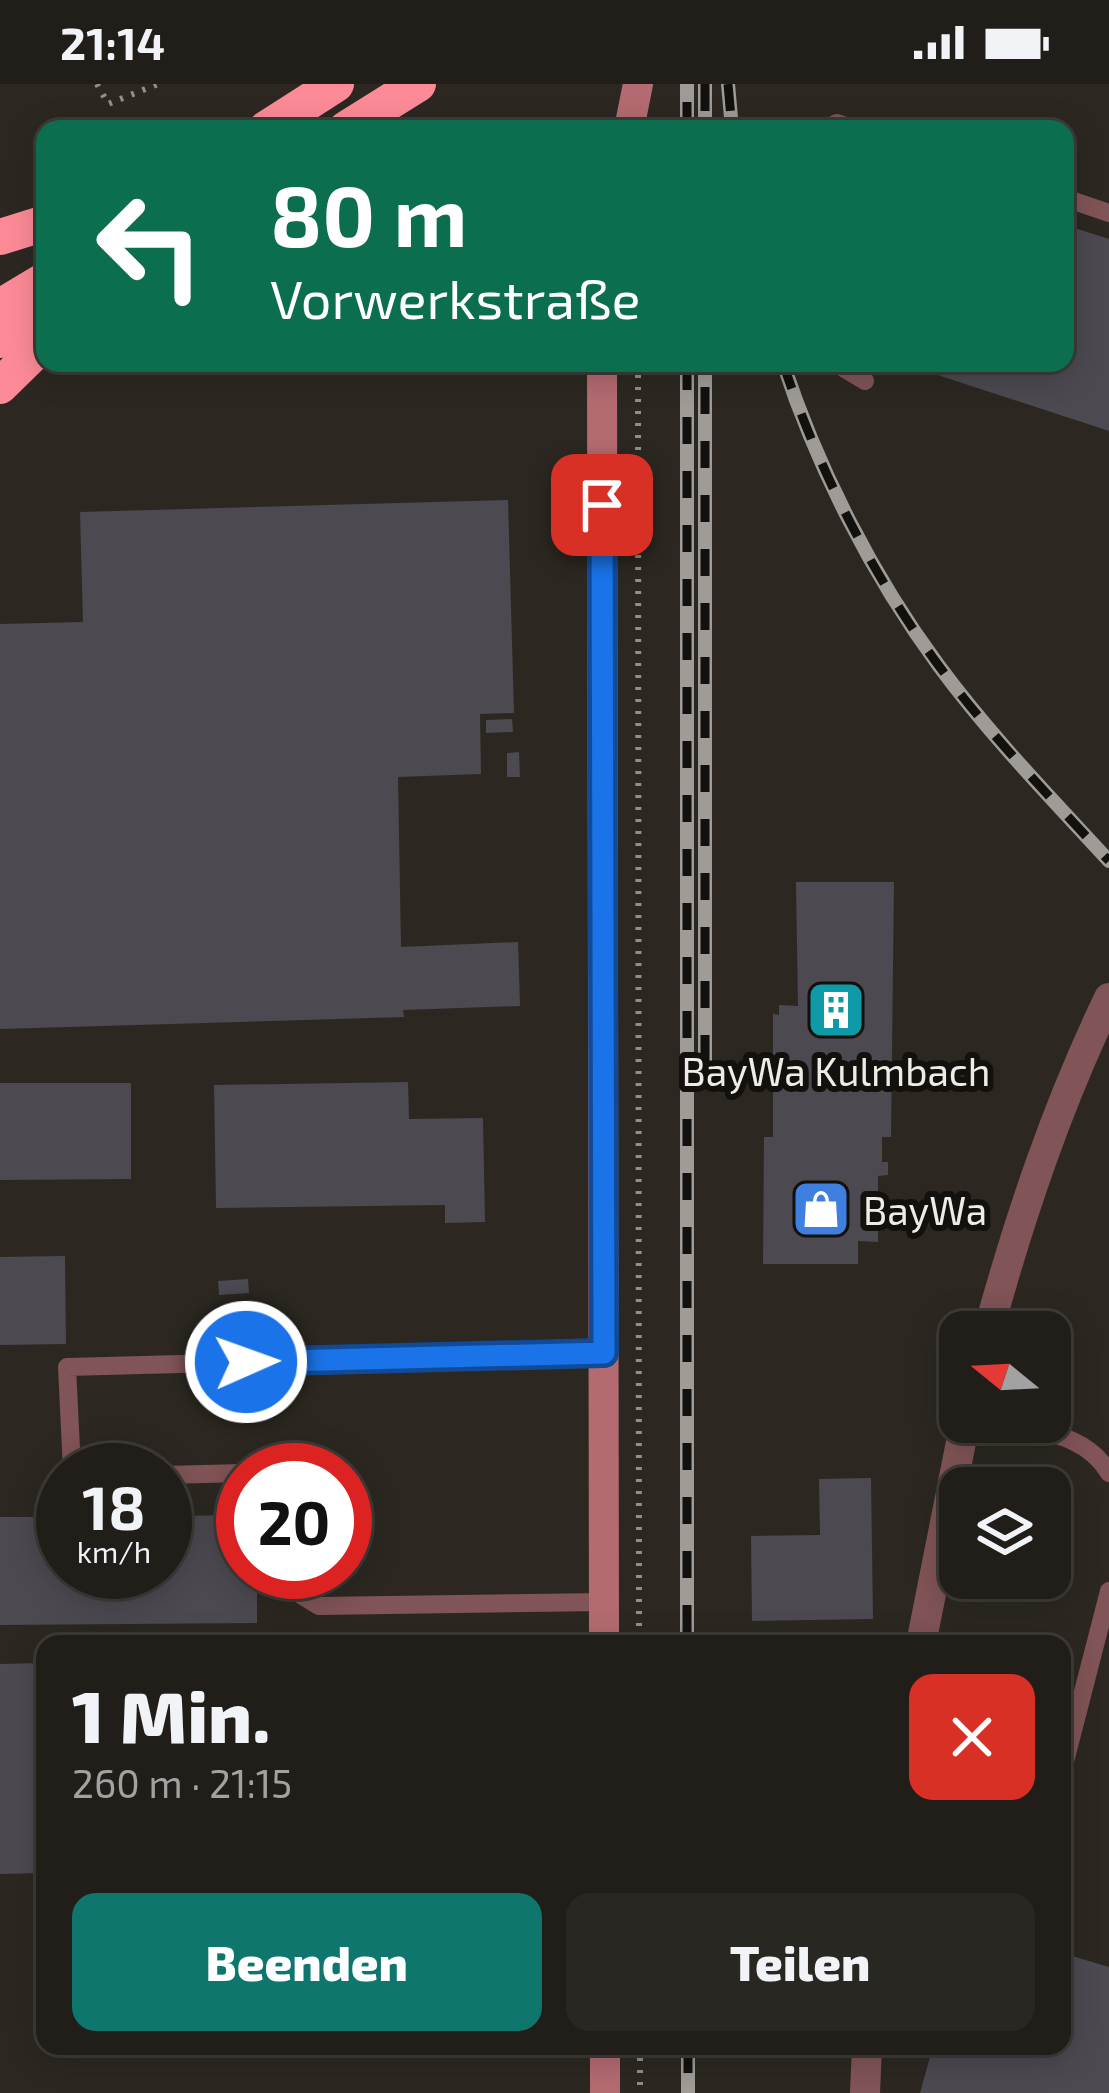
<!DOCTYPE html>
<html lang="de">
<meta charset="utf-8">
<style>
:root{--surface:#211e19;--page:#292722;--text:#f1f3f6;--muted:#a2a2a2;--line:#3e3c38;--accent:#0f766e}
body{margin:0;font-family:"Exo 2",sans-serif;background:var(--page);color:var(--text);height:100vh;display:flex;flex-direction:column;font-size:45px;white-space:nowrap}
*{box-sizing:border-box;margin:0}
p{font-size:39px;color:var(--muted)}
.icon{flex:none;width:66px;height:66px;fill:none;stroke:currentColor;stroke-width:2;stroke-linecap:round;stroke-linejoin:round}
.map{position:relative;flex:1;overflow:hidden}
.sheet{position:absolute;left:36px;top:1551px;width:1035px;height:420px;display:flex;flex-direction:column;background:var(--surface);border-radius:24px;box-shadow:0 6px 30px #0003,0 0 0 3px var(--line)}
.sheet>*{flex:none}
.top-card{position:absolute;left:36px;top:36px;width:1038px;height:252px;border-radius:24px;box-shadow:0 6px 30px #0003,0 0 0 3px var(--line);background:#0b6e4f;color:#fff;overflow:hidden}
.needle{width:78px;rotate:288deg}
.tools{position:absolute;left:939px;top:1227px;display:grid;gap:24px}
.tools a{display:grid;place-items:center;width:132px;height:132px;border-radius:24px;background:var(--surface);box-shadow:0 6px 30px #0003,0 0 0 3px var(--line);font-size:60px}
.speed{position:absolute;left:36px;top:1359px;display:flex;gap:24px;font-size:60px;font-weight:700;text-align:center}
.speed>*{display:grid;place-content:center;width:156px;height:156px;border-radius:50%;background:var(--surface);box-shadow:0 6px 30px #0003,0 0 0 3px var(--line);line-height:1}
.speed small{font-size:30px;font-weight:400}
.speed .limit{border:18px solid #d22;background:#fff;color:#111}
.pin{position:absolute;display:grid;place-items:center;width:102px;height:102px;color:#fff;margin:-51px;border-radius:24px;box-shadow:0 6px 18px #0006}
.me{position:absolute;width:132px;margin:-66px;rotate:88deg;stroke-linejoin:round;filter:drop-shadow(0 0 9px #0008)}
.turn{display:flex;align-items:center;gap:42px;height:252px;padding:0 36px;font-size:54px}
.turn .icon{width:156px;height:156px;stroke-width:2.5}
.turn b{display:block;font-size:84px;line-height:102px}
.round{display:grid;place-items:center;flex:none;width:126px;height:126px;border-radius:24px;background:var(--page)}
.summary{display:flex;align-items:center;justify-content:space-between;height:204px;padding:0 36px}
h1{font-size:72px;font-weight:800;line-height:90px}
.cta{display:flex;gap:24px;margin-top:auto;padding:24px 36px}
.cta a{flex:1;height:138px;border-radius:24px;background:var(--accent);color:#fff;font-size:48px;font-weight:800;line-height:138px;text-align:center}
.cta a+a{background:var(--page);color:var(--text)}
.status{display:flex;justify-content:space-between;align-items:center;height:84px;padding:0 60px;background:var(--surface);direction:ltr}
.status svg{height:33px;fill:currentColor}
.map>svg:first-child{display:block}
</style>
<div class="status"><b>21:14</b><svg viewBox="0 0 49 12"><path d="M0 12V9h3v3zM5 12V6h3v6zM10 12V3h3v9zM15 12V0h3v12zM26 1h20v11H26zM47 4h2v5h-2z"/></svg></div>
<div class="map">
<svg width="1109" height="2009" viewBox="0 0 1109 2009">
<rect width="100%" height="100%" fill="#2c2821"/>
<path fill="#4c4951" d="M1065,141L1109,155V347L904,280L1065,279Z
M508,416L514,629L480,630L481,690L398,693L401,863L518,858L520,922L403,926L404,933L0,945V540L83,538L80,428Z
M512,635L513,648L486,649V636Z
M519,668L520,693H507V669Z
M796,798H894L891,1053H882V1078H888V1091L878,1092V1158L858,1157V1180H763L764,1053H773V930L779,931V921L798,922Z
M408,998L409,1035L483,1034L485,1138L445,1139V1121L216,1124L214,1001Z
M0,999H131V1095L0,1096Z
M65,1172L66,1260L0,1261V1173Z
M248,1195L249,1209L219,1211L218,1197Z
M250,1236L252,1262L221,1264L219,1238Z
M871,1394L873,1535L752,1537L751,1452L820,1451L819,1395Z
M243,1431V1488H257V1539L0,1541V1433H63V1488H165V1432Z
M45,1579V1789L0,1790V1580Z
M1062,1869L1109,1883V2009H920L933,1962H1062Z"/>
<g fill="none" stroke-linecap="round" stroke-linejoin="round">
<path stroke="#928f89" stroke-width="6" stroke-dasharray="3 9" stroke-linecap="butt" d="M97,0L108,20L158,0
M638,279L639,1560
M640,1962V2009"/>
<path stroke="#815457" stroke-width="18" d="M826,45L837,39L855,45
M1065,114L1109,129
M835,279L865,297
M1006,1338C1044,1348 1088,1352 1109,1389
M72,1386L67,1283L604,1269
M165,1391L243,1389
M293,1488L301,1511L319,1522L604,1518
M1062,1689L1109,1507"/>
<path stroke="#815457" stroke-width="30" d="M988,1248C1020,1132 1057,1022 1109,914
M921,1560L965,1338
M865,2009L867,1962"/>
<path stroke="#b36b71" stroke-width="30" d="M629,45L638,0
M602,279L604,1560
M605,1962V2009"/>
<path stroke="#fc8b97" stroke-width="36" d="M266,45L336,0
M346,45L418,0
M0,153L45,139
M0,223L45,196
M0,256L45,229
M0,302L45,258"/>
<g stroke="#9f9b96" stroke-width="14">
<path id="rail" d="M705,0V45
M728,0L732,45
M687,45V0
M687,279V1560
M783,279C818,385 872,491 939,582C990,651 1051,714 1109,777
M705,978V279
M688,1962V2009"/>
</g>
<use href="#rail" stroke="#13110e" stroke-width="9" stroke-dasharray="27" stroke-linecap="butt"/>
</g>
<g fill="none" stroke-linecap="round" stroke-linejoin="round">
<g stroke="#114b97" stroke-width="30">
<path id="route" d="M246,1278L604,1269L602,421"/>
</g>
<use href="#route" stroke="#1a73e8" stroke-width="21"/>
</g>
<defs>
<g id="building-square" transform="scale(3)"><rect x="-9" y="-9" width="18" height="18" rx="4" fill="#0f9aa8" stroke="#13110e"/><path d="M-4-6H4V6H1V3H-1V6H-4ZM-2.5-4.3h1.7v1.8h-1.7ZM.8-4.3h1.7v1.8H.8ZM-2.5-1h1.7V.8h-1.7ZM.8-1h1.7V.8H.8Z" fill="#fff"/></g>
<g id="shop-square" transform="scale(3)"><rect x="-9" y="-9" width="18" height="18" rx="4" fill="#3f7fe0" stroke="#13110e"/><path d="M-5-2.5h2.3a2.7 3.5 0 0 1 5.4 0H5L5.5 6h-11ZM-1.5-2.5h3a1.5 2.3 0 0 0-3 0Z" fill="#fff"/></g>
</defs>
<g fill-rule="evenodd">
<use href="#building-square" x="836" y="926"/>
<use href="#shop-square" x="821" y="1125"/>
</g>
<g text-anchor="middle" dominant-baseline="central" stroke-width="12" stroke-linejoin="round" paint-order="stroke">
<g font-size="39" fill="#efece8" stroke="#13110e">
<text x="836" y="986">BayWa Kulmbach</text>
<text x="863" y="1125" text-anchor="start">BayWa</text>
</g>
</g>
</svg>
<div class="tools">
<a><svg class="needle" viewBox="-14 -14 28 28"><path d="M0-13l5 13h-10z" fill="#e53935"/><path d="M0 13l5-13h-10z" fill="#a2a2a2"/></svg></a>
<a><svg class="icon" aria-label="layers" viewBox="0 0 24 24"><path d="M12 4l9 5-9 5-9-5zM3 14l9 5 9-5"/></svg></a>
</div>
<div class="speed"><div>18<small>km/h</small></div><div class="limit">20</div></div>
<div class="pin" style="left:602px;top:421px;background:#d93025"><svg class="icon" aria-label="arrive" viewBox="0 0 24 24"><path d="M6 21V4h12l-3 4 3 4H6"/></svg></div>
<svg class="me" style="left:246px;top:1278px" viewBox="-20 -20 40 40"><circle r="17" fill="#1a73e8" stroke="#fff" stroke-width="3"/><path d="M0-11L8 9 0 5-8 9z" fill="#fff"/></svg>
<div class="top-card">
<div class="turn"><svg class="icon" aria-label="left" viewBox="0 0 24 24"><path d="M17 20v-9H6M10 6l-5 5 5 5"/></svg><div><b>80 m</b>Vorwerkstraße</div></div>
</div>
<section class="sheet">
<div class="summary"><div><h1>1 Min.</h1><p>260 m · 21:15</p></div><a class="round" style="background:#d93025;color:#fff"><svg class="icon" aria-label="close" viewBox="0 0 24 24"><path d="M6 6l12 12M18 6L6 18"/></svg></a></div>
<div class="cta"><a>Beenden</a><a>Teilen</a></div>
</section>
</div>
